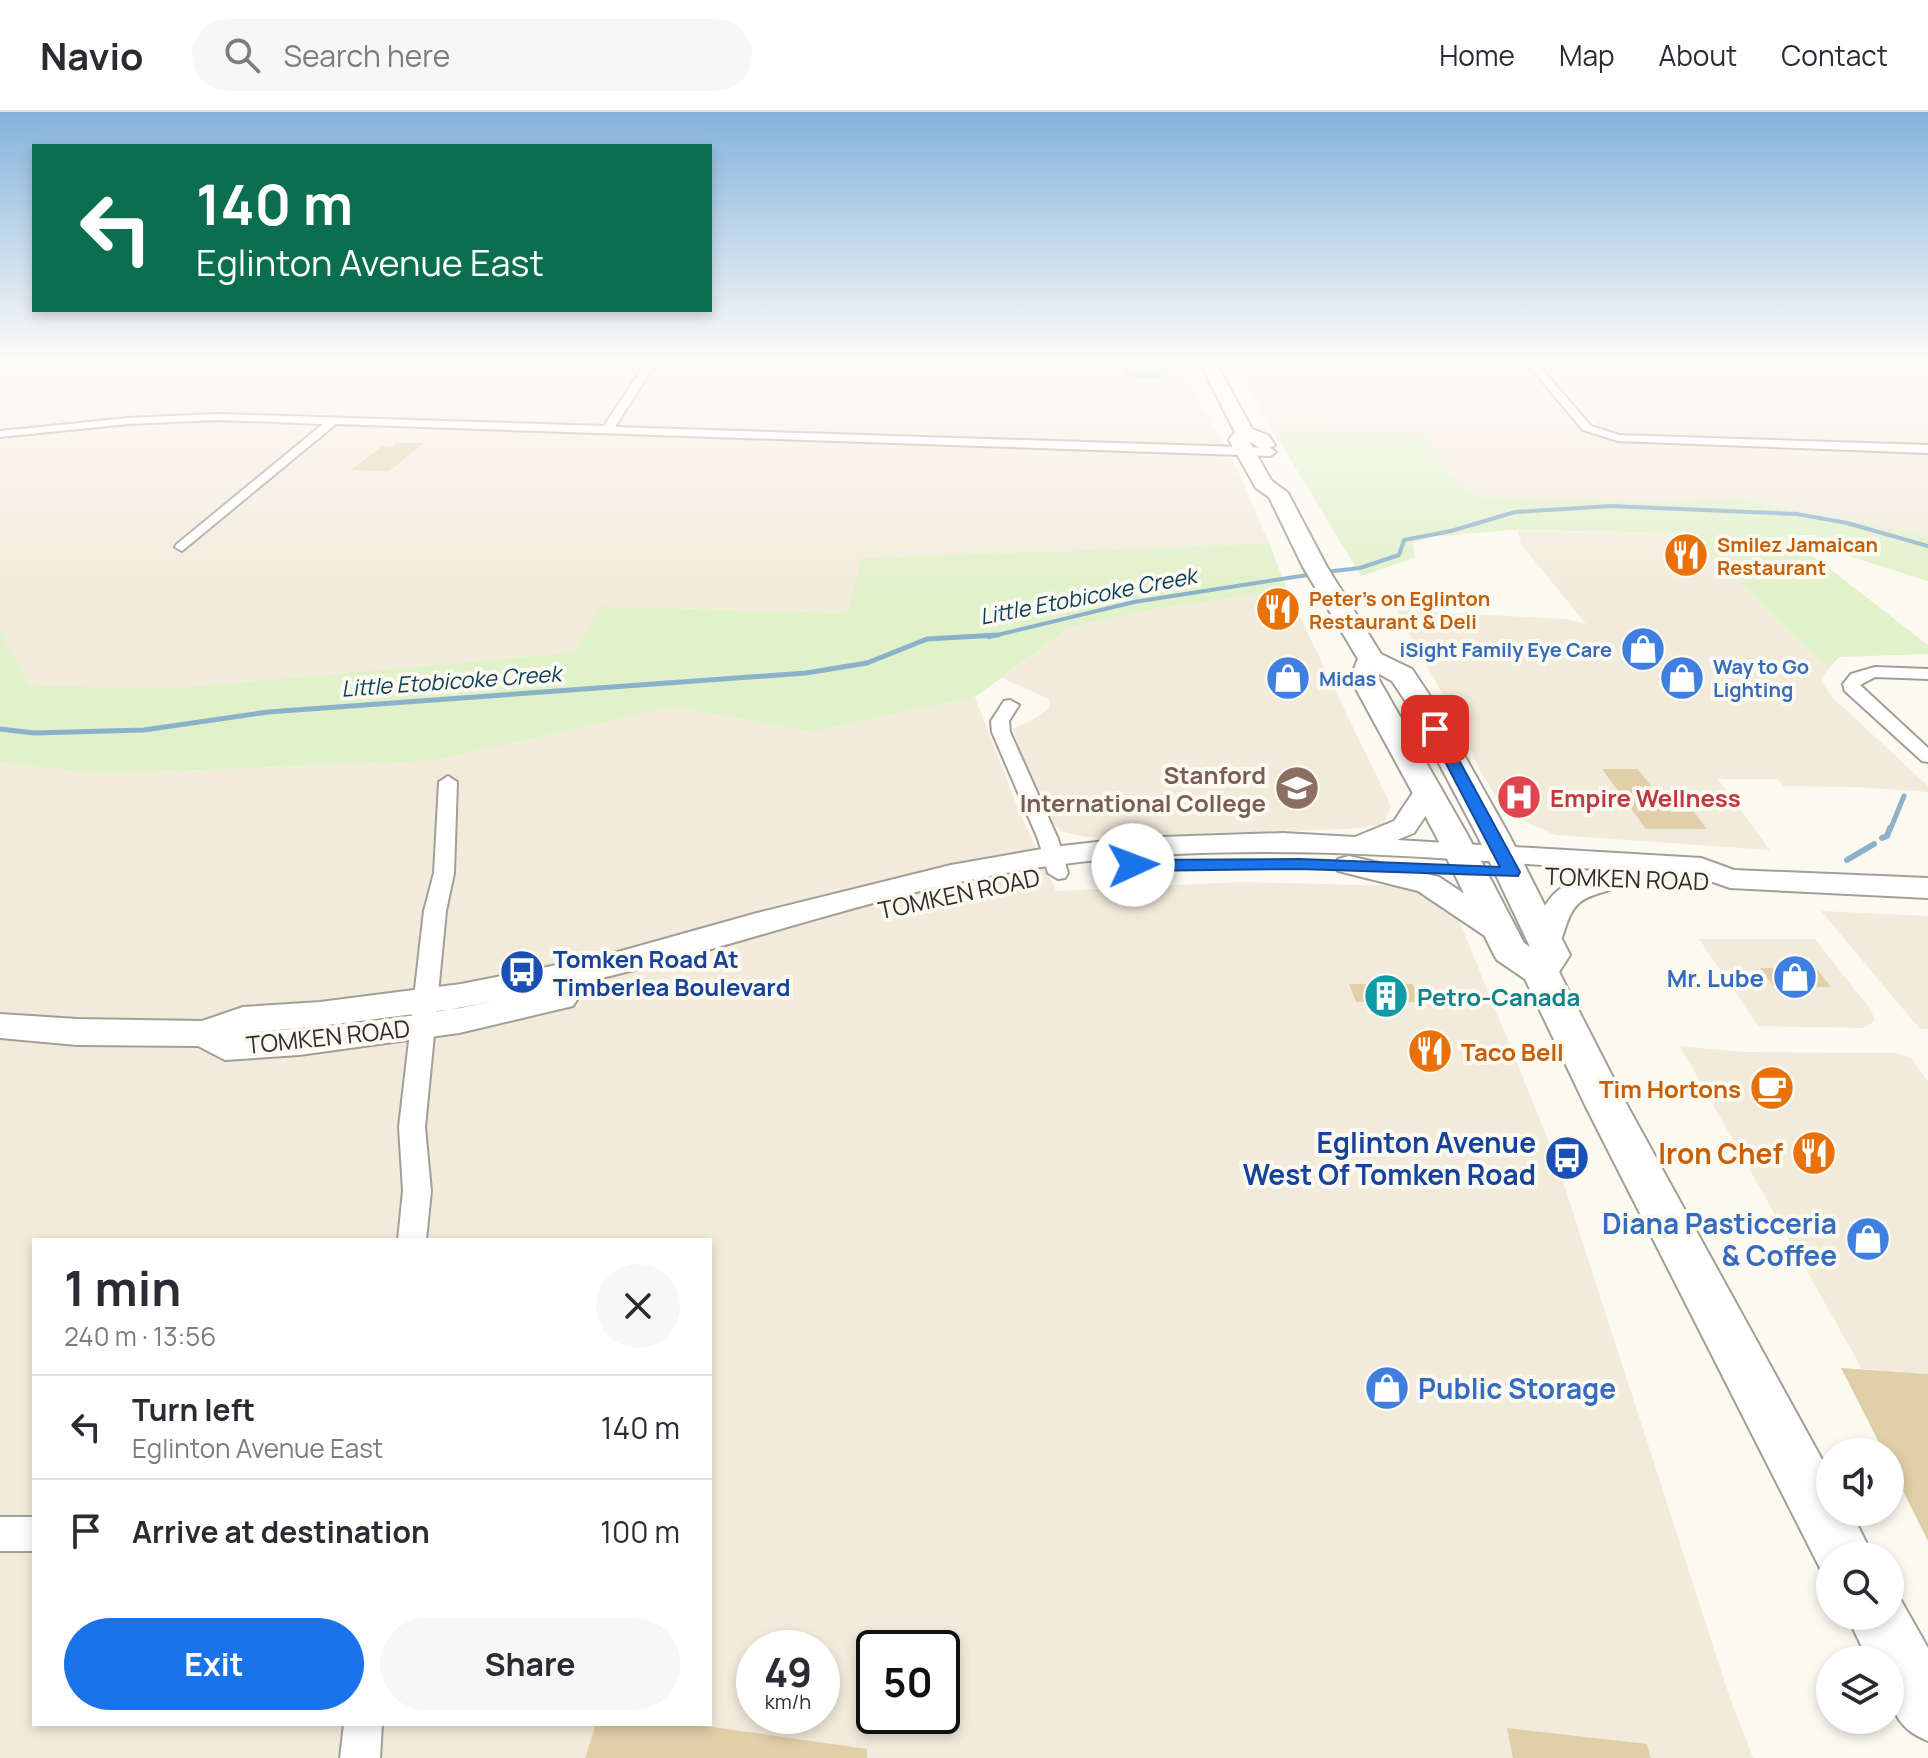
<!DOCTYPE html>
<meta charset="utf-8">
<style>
:root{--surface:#fff;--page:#f7f7f7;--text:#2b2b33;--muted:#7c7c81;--line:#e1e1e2;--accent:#1a73e8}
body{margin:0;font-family:Manrope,sans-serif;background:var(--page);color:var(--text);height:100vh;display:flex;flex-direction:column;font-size:30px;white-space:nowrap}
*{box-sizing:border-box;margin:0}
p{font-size:26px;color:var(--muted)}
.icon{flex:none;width:44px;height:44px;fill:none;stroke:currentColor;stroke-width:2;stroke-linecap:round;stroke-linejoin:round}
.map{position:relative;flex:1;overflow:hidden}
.side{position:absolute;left:32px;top:1126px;width:680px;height:488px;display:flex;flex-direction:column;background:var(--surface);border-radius:0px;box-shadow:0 4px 12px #0003}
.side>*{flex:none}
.hud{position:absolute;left:32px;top:32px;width:680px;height:168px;border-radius:0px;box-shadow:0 4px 12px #0003;background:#0b6e4f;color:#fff;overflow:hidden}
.buttons{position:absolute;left:1816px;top:1326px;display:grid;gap:16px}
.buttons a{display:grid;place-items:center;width:88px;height:88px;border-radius:50%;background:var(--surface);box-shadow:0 4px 12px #0003;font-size:40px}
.speed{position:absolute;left:736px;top:1518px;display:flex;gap:16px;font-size:40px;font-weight:700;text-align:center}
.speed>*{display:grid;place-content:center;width:104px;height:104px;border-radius:50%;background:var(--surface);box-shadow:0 4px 12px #0003;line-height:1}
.speed small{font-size:20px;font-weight:400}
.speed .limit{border:4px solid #111;border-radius:12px;background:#fff;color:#111}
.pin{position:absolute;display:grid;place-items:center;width:68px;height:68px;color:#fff;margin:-34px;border-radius:16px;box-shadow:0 4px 12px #0006}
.me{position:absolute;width:88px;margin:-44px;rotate:88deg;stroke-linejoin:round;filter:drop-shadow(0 0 6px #0008)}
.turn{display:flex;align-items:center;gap:28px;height:168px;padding:0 32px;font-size:36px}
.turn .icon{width:104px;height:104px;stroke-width:2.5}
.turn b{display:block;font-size:56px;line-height:68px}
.round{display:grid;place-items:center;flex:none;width:84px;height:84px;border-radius:42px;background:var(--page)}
.headline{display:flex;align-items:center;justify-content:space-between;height:136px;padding:0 32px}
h1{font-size:48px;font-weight:700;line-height:60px}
.cta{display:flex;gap:16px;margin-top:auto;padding:16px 32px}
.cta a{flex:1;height:92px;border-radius:48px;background:var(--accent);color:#fff;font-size:32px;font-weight:700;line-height:92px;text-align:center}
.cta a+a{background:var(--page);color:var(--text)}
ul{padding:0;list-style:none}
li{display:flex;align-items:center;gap:24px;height:104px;padding:0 32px;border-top:2px solid var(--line)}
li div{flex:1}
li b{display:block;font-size:30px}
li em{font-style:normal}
header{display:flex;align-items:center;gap:48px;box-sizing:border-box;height:112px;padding:0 40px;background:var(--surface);border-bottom:2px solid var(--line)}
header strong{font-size:38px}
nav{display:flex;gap:44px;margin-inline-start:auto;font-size:28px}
.search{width:560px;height:72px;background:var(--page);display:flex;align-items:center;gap:20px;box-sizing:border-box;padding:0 28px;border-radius:44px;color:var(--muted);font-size:30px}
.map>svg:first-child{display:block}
</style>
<header>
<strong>Navio</strong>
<div class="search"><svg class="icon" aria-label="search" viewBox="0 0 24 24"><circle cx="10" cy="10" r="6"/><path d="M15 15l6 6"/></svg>Search here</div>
<nav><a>Home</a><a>Map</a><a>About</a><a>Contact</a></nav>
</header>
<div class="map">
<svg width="1928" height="1646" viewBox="0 0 1928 1646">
<rect width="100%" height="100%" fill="#fcf9f0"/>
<path fill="#f2ebdc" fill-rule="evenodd" d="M0,249H1179L1191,277L1233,348L1269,431L863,446L847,501L602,494L574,540L172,576L30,573L0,518Z
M1233,249H1521L1579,315L1604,327L1638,331L1928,339V424L1737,387L1648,390L1477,384L1462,376L1422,322L1272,317Z
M1537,249H1919L1928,253V334L1604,320Z
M1518,419L1688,421L1829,556L1820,568L1833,586L1928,674V680L1856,675L1784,674L1777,667H1718L1770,738L1555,723L1506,701L1478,655L1467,627L1396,498L1566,507L1586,512L1521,432Z
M1287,478L1391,694L1383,713L1349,717L1087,725L1063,720L1042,704L1013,617L1034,607L1049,596V587L1002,566L1069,516L1146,499Z
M975,585L1018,697L1056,779L1240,770L1410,774L1459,808L1555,1045L1729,1583L1753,1646H0V651L102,662L433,649L674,595L812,620ZM34,1128H710V1612H34ZM754,1536H822V1604H754ZM874,1536H942V1604H874Z
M1821,799L1928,804V917H1920Z
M1699,827H1815L1871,898L1875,909L1863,916L1758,914Z
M1680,934L1743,940L1897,941L1912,947L1928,969V1262L1862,1257Z"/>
<path fill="#e1f1ca" d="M1272,317L1422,322L1462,376L1477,384L1648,390L1737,387L1928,424V469L1836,440L1814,423H1786L1928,533V542L1839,545L1829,556L1688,421L1511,418L1432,425L1413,431L1415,446L1361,464Z
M1269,431L1287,478L1146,499L1069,516L975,585L812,620L674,595L433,649L102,662L0,651V518L30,573L172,576L574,540L601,494L847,501L862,446Z"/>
<path fill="#8cb2cb" d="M1121,249H1163L1169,261C1161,266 1133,270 1125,261C1123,259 1122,252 1121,249Z"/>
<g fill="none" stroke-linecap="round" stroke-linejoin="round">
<path stroke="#8cb2cb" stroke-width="4" d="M1325,460L1360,456L1399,443L1404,428L1451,419L1515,400L1611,394L1797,402L1847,411L1928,434
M989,525L1134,490L1314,462"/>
<path stroke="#8cb2cb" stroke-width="5" d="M0,617L34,621L144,618L268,600L806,561L867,551L927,527L998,523
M1890,718L1904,684"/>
<path stroke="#8cb2cb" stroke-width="6" d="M1882,726L1887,724L1890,716
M1847,748L1874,732"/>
</g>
<path fill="#e0cfa9" d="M397,331H424L389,359L351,358L382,334L392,335Z
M1602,657H1638L1671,700H1694L1707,717H1646Z
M1760,856H1816L1831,875H1774Z
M1349,872H1413L1420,890H1356Z
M1841,1256L1928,1262V1429L1890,1353V1340H1884Z
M596,1612H691L867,1637V1646H585Z
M1507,1616L1647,1632L1651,1646H1513Z"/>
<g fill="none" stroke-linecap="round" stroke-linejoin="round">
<g stroke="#a29f97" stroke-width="4">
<path id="street" d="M647,249H657L615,315L1270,336L1276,340L1270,344L336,312L182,439L175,435L177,432L323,312L218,308L128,312L0,325V319L128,306L218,302L604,314Z
M1525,249H1535L1591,314L1619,323L1928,333V341L1618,329L1583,318Z
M1875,555L1928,557V567L1875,565L1860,573L1928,636V650L1922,649L1845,579L1843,572L1851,562Z
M1010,588L1019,593L1009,609L1010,620L1058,727L1068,761L1065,766L1058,767L1048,761L1038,727L992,620L991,609L1004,589Z
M448,664L457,670L454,761L446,799L425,1015L431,1079L426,1128H398L403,1079L399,1015L424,799L434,761L439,670Z
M0,1405H34V1439H0Z
M344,1612H382L380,1646H340Z"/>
</g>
<g stroke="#a29f97" stroke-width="4">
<path id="secondary" d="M1428,671L1438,673L1442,679L1414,721L1397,728L1701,746L1734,758L1928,766V786L1730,776L1696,764C1484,751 1268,724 1056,753C887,775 728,840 562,875L573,878L578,886L573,894L459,921L299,943L225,948L198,934L77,933L0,926V902L77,907L202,909L243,895L320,890L461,872L607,843L757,801L951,753L1053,735L1132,726L1283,721L1355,725L1394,709L1418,673ZM503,887C418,906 329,915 242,921L320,914L461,896Z
M1349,744L1439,765L1510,812L1515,819L1510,826L1499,829L1488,826L1418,779L1338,759L1334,753L1338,747Z
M1608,759L1619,761L1623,768C1614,782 1591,779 1578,792C1566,803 1565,824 1556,839L1545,842L1534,839L1529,831C1549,779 1553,773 1608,759Z"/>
</g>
<g stroke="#a29f97" stroke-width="4">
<path id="primary" d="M1199,249H1215L1252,317L1268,323L1275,333L1265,339L1249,329L1271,368L1288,381L1327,455L1381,542L1412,557L1436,593L1509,723L1570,843L1559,860L1627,993L1830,1362V1400H1851L1873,1444H1830V1467L1824,1464L1586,995L1525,867L1497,848L1492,839L1435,722L1350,566L1358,547L1303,455L1269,385L1256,376L1229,328L1235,320ZM1379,562L1392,569L1408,593L1477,723L1530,835L1524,831L1467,722L1378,566Z
M1890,1480L1898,1483L1928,1536V1629C1888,1613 1890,1587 1890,1548H1868L1847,1504H1890Z"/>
</g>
<use href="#street" fill="#fff" fill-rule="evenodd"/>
<use href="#secondary" fill="#fff" fill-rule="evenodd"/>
<use href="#primary" fill="#fff" fill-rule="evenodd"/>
</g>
<linearGradient id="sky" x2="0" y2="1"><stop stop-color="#83b3dc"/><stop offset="0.52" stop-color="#fefcf8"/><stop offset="1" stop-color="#fefcf8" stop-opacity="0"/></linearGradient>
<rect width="1928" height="479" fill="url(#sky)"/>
<path fill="#1a73e8" stroke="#114b97" stroke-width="2" d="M1435,613L1442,617L1520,760L1518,764L1300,757L1133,759L1124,753L1133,748L1300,747L1500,755L1428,617Z"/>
<defs>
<g id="restaurant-disc" transform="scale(2.3)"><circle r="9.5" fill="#e8710a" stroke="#fcf9f0"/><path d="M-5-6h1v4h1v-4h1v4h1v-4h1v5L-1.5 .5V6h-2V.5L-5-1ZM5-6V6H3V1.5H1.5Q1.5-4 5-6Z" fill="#fff"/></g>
<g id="shop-disc" transform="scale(2.3)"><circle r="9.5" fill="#3f7fe0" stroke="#fcf9f0"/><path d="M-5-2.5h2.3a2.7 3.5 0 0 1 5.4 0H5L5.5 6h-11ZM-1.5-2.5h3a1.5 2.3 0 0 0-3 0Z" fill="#fff"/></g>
<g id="university-disc" transform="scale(2.3)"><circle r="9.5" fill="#8d6e63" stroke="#fcf9f0"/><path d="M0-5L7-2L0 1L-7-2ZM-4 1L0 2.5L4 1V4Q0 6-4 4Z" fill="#fff"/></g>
<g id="hospital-disc" transform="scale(2.3)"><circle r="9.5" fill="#e0444e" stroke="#fcf9f0"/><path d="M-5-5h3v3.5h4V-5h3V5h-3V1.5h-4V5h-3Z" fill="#fff"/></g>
<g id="bus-disc" transform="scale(2.3)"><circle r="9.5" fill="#1a4fb4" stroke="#fcf9f0"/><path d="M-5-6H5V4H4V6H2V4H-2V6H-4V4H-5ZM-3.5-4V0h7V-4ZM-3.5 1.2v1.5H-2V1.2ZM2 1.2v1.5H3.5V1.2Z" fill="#fff"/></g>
<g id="building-disc" transform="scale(2.3)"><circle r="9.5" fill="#0f9aa8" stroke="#fcf9f0"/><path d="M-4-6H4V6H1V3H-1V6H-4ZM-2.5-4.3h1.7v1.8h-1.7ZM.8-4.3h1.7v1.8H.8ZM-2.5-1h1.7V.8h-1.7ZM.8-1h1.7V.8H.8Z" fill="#fff"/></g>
<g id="cafe-disc" transform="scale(2.3)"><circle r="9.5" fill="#e8710a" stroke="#fcf9f0"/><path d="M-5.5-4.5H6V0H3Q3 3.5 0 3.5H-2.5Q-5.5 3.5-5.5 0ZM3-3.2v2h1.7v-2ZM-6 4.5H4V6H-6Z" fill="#fff"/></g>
</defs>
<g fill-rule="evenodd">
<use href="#restaurant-disc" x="1686" y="443"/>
<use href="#restaurant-disc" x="1278" y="497"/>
<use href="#shop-disc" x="1643" y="537"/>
<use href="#shop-disc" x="1288" y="566"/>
<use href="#shop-disc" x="1682" y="566"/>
<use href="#university-disc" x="1297" y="676"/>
<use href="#hospital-disc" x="1519" y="685"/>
<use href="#bus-disc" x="522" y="860"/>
<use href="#shop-disc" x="1795" y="865"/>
<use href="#building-disc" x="1386" y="884"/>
<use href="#restaurant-disc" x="1430" y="939"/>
<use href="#cafe-disc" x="1772" y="976"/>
<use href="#restaurant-disc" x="1814" y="1041"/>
<use href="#bus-disc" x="1567" y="1046"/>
<use href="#shop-disc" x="1868" y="1127"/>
<use href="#shop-disc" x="1387" y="1276"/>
</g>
<g text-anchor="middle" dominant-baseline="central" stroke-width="8" stroke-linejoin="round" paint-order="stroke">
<g font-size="20" font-weight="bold" fill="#c56008" stroke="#fcf9f0" text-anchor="start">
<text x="1717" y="432">Smilez Jamaican<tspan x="1717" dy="23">Restaurant</tspan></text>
<text x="1309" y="486">Peter's on Eglinton<tspan x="1309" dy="23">Restaurant &amp; Deli</tspan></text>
</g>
<g font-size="20" font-weight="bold" fill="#366cbe" stroke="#fcf9f0" text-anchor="start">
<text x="1612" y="537" text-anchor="end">iSight Family Eye Care</text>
<text x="1713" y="554">Way to Go<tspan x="1713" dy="23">Lighting</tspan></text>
<text x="1319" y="566">Midas</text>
</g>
<g font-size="22" font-style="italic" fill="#0e405a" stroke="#fcf9f0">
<text transform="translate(1088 484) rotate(-11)">Little Etobicoke Creek</text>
<text transform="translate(451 569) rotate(-4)">Little Etobicoke Creek</text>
</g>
<g font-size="24" font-weight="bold" fill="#785e54" stroke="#fcf9f0" text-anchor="end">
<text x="1266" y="662">Stanford<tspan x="1266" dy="28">International College</tspan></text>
</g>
<g font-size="24" font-weight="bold" fill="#be3a42" stroke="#fcf9f0" text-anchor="start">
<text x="1550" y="685">Empire Wellness</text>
</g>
<g font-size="24" fill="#2f2d2a" stroke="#fcf9f0">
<text transform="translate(1627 766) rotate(2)">TOMKEN ROAD</text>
<text transform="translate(959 781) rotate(-12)">TOMKEN ROAD</text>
<text transform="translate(328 924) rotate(-6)">TOMKEN ROAD</text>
</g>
<g font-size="24" font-weight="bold" fill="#164399" stroke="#fcf9f0" text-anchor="start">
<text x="553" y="846">Tomken Road At<tspan x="553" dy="28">Timberlea Boulevard</tspan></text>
</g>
<g font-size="24" font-weight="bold" fill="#366cbe" stroke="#fcf9f0" text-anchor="end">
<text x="1764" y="865">Mr. Lube</text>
</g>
<g font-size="24" font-weight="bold" fill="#0d838f" stroke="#fcf9f0" text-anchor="start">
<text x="1417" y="884">Petro-Canada</text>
</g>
<g font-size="24" font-weight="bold" fill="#c56008" stroke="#fcf9f0" text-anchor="start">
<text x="1461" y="939">Taco Bell</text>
<text x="1741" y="976" text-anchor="end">Tim Hortons</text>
</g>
<g font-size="28" font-weight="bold" fill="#164399" stroke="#fcf9f0" text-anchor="end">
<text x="1536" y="1030">Eglinton Avenue<tspan x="1536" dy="32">West Of Tomken Road</tspan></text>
</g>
<g font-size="28" font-weight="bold" fill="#c56008" stroke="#fcf9f0" text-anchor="end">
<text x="1783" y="1041">Iron Chef</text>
</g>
<g font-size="28" font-weight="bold" fill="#366cbe" stroke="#fcf9f0" text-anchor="end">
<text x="1837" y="1111">Diana Pasticceria<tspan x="1837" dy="32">&amp; Coffee</tspan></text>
<text x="1418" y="1276" text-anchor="start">Public Storage</text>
</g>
</g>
</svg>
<div class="buttons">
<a><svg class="icon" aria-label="sound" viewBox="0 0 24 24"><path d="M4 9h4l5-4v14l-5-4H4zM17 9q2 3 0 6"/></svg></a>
<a><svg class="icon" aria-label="search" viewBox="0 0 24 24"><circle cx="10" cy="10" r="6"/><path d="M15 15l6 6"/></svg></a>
<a><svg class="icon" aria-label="layers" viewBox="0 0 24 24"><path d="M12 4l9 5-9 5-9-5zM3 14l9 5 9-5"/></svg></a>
</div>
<div class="speed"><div>49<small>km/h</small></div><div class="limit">50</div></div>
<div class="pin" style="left:1435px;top:617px;background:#d93025"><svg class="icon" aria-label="arrive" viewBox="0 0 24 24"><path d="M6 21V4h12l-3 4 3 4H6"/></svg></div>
<svg class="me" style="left:1133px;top:753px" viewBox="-20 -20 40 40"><circle r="19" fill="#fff"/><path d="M0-13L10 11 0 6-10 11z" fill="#1a73e8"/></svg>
<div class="hud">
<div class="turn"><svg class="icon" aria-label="left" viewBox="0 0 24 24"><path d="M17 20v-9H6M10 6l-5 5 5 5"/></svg><div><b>140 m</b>Eglinton Avenue East</div></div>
</div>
<section class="side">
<div class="headline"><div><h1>1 min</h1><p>240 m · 13:56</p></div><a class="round"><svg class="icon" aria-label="close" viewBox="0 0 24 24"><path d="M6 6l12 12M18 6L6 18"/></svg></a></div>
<ul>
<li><svg class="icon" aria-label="left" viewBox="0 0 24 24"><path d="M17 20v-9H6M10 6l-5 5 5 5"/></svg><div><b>Turn left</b><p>Eglinton Avenue East</p></div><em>140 m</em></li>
<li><svg class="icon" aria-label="arrive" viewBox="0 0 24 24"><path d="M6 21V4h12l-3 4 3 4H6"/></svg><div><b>Arrive at destination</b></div><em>100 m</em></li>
</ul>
<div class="cta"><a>Exit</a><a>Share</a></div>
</section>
</div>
